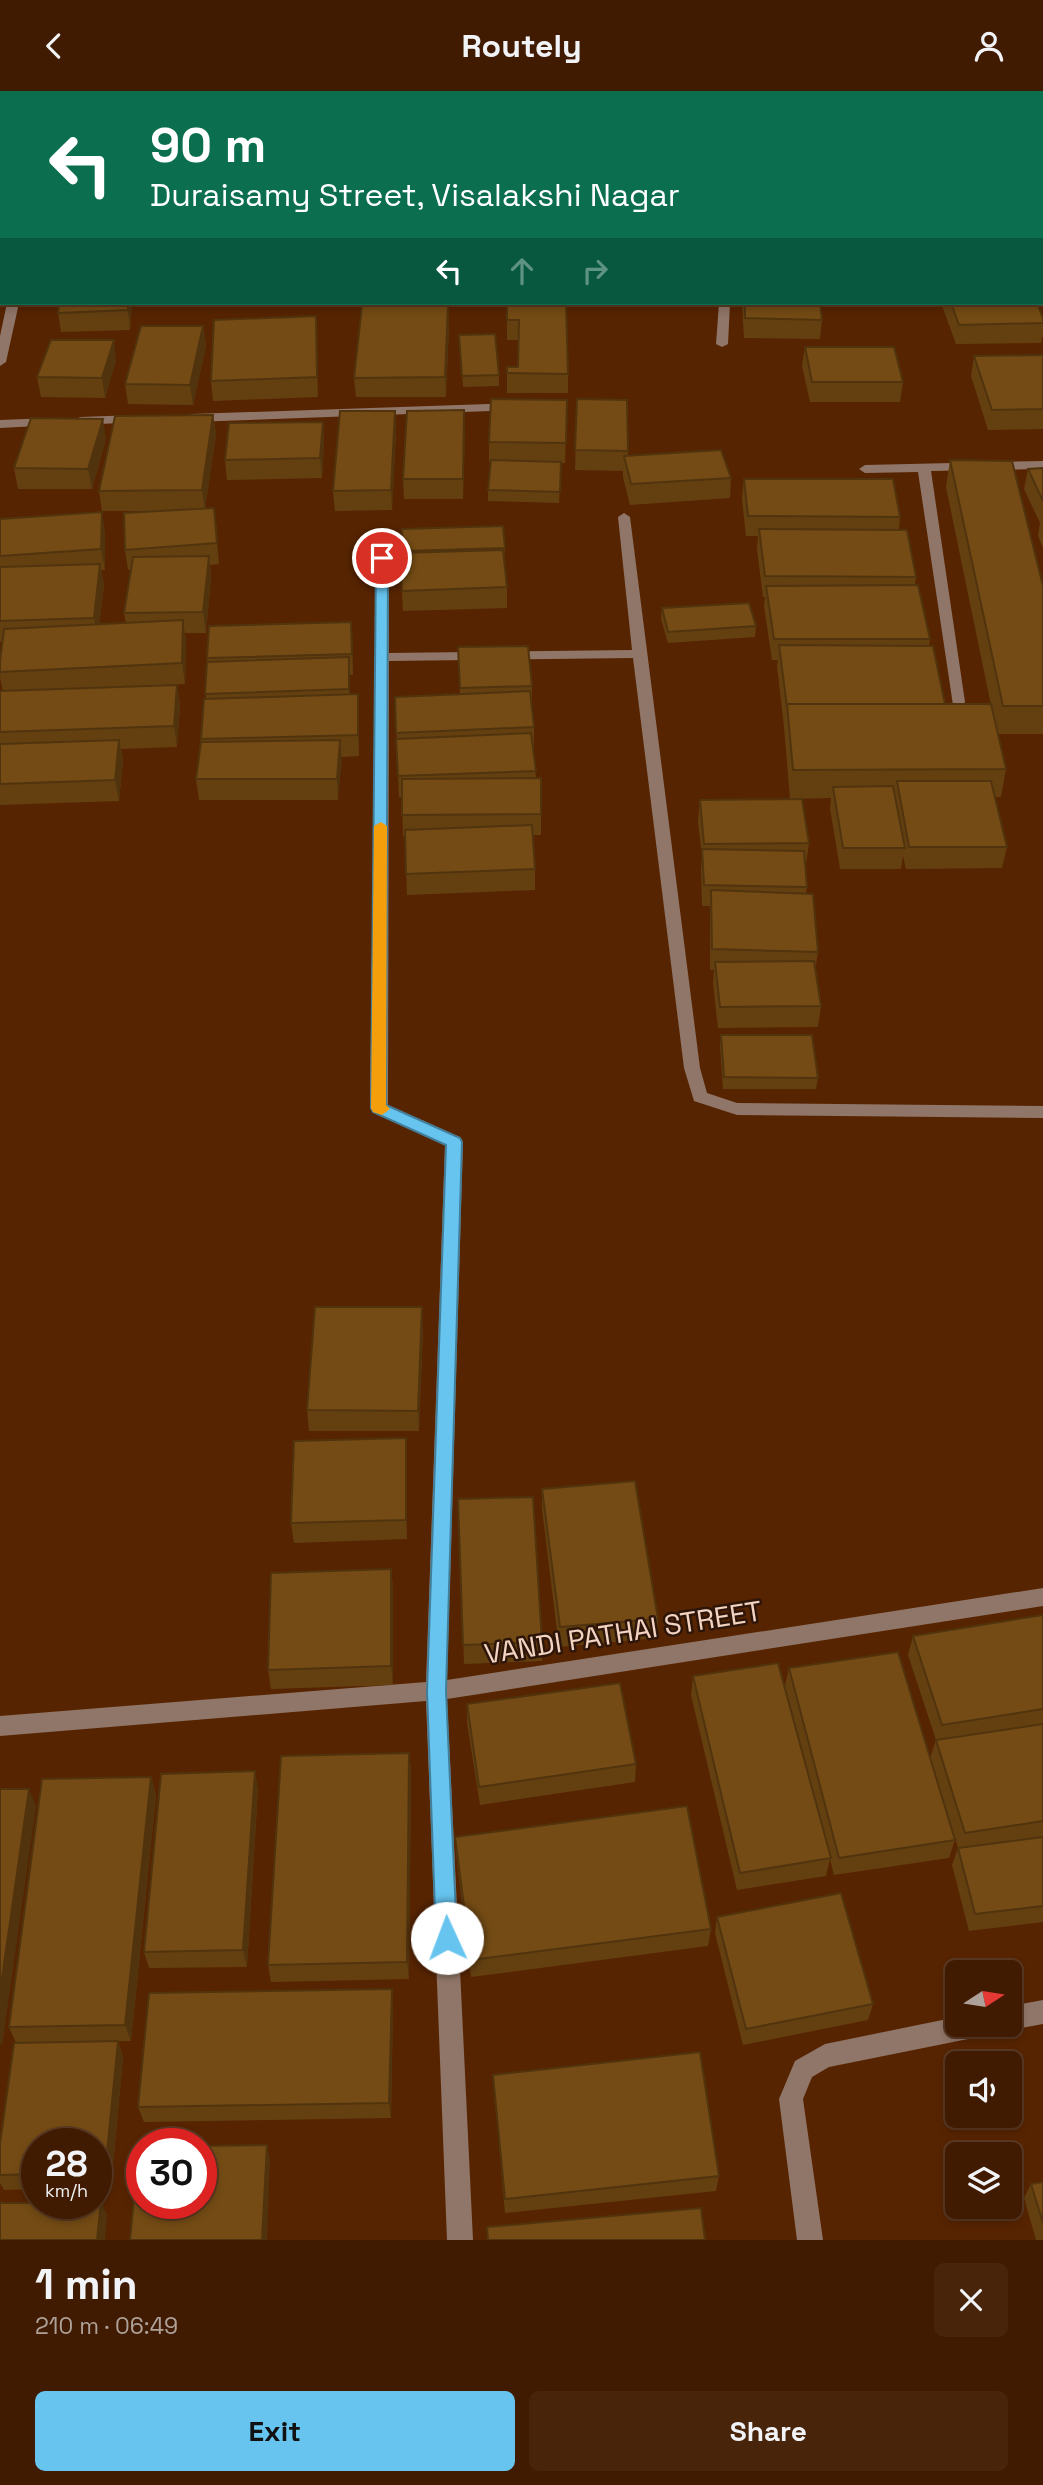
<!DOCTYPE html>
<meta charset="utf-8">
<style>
:root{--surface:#411b01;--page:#48240b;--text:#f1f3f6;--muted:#aea199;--line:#5a3923;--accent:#66c4ef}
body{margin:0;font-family:"Space Grotesk",sans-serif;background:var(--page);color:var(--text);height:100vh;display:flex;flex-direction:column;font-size:26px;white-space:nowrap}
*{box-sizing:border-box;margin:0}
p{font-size:23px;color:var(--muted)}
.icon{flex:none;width:38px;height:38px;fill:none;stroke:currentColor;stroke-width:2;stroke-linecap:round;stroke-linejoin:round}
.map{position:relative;height:2149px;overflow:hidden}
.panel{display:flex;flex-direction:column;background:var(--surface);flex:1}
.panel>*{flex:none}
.hud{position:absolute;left:0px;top:0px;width:1043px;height:214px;box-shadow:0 4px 10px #0003,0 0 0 2px var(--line);background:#0b6e4f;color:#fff;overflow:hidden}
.needle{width:46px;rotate:78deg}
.controls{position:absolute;left:945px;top:1869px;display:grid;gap:14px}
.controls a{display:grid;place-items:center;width:77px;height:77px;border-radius:10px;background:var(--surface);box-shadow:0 4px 10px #0003,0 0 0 2px var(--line);font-size:35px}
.speed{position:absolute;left:21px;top:2037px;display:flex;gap:14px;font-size:35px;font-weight:700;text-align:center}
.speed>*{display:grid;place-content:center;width:91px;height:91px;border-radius:50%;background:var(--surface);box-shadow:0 4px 10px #0003,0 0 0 2px var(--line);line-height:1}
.speed small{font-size:18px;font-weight:400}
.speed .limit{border:10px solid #d22;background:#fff;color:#111}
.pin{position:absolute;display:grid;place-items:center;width:60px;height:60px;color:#fff;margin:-30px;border:4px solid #fff;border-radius:50%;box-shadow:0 2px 7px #0007}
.me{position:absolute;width:77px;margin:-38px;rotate:358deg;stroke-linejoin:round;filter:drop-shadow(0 0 5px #0008)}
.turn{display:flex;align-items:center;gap:24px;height:147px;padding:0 35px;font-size:32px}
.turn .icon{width:91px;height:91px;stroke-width:2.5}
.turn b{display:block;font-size:49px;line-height:60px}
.lanes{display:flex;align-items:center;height:66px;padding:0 35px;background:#0003;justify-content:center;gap:35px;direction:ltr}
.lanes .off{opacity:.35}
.round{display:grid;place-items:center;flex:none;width:74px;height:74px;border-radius:10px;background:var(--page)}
.overview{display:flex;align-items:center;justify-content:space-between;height:119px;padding:0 35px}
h1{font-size:42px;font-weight:700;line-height:52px}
.cta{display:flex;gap:14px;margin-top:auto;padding:14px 35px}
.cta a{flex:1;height:80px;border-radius:10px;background:var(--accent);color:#111;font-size:28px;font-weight:700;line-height:80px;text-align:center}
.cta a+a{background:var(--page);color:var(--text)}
header{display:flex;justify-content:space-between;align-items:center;height:91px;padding:0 35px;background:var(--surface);font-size:32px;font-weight:700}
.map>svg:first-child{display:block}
</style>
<header><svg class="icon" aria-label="back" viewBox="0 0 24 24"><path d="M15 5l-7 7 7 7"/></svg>Routely<svg class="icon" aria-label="person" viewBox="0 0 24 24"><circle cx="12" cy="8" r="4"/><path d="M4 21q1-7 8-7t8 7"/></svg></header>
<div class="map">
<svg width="1043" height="2149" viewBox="0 0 1043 2149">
<rect width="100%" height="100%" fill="#572401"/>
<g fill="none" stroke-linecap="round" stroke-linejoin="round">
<path fill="#907668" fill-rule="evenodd" d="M106,0H116L105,2Z
M453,0H463V2H453Z
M990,0H1000L1001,2H991Z
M1041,76H1043V85H1041Z
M1041,131H1043V137H1041Z
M0,165H2V171H0Z
M7,212H19L6,271L0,275V245Z
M719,212H730L728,253L722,256L716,253Z
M514,312L518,313V319L192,331L186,327L192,323Z
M136,324L142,328L140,331L80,334L74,330L80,326Z
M52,327L58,331L56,334L0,337V329Z
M1043,370V378L931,380L965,611L963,614H953L918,381L865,382L859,378L865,374Z
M624,422L630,426L700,977L707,1002L737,1012L1043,1015V1027L737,1024L694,1010L684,977L633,567L389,570L388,1014L460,1046L463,1051L447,1589L1043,1497V1515L447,1608L473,2149H447L426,1610L0,1645V1625L426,1591L445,1054L373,1021L370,1017L377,443L383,439L389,443V562L632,559L618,426Z
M1043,1909V1933L1010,1939L1002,1935L1010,1934V1915Z
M957,1926V1934H990L986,1942L978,1946L829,1976L812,1986L803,2008L823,2149H797L779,2008L795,1970L825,1953Z"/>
</g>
<path fill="#644011" d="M0,0H35L36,2H2V19H0Z
M1017,0H1043V11H1041V2H1018Z
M132,212L130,239L61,241L58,222Z
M507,212L568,283V302H507V276H518V249H507Z
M742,212H820L822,229L820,248L744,247Z
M941,212H1037L1043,227V243L1041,252L956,253Z
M449,234L446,306H356L354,287Z
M203,235L206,255L193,314L128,313L125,293Z
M459,244L499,284V295L463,296Z
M317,245L318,306L213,310L211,290Z
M805,256L903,291L900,311H810L802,275Z
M1043,264V338L988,339L971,285L974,265Z
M116,269L105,307L41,306L37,286Z
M577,308L627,309L628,365L731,387L730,407L630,414L623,386V380L575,379Z
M567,309L565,372H561L559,412L488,410V399L491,371H489V351Z
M395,320L396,340L392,419L335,420L333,400Z
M213,324L216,344L205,417H214L219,473L210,474L211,486L206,542H185L186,550L185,593L104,597L177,594L180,615L177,656L121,658L123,670L119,710L0,714V600H3L0,587L2,551H0V428L105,442V479H101L104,494L99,533L126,532L124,522L131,479H128L125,459L164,420H102L99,400Z
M323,331L324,351L322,387L227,389L225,369Z
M465,339L463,408H404L403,388Z
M106,348L92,398H18L14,377Z
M950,369L1043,494V492V643H998L1006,678L1001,706H995L1007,756L1002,777L906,778L903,765L901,778H840L830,717L831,707L790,708L784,636L777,575L778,569H772L764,515L765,506H763L757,458L758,445H746L742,408L744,388L900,426L899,439L916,486L915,494L930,548L929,555L945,613L993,624L946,396Z
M1043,377V457L1038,445L1040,432L1024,398L1028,378Z
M402,438L505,457L504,468L507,496V517L403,520L400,462H403Z
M662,517L756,535L755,546L668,552L661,528Z
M353,552V584H350V603H358L359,624V665L341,666L338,709H199L196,688L206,608L207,567Z
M458,556L532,595V613L534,636V657H533L536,687H541V744H532L535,778V799L407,804L405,745H403L402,706H399L395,606L460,603Z
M700,709L809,752L806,773H805L807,796L806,802L818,861L815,880L821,915L818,936L718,937L713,892L714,879H710V815H702L701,779L702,766L698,730Z
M721,944L818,987L816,998H723L720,955Z
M423,1237L419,1340H309L307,1319Z
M406,1347L407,1367V1448L294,1452L291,1432Z
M542,1398L658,1528L657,1547L559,1556L542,1418Z
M458,1408L542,1551V1570L464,1573Z
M391,1478L393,1497V1594L271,1598L268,1579Z
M1043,1524V1831L969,1840L952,1774L958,1757L930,1667L936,1649L908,1564L913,1545Z
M789,1577L955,1749L949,1767L834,1784L830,1768L826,1785L737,1799L691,1604L693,1585L812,1696L785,1595Z
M467,1613L636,1673L635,1691L480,1714L467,1632Z
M409,1662L411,1680L409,1888L271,1891L268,1874Z
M151,1686L156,1704L131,1950H118L123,1966L111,2096H96V2053H37V2098L4,2099L0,2092V2053L16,1952L9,1936Z
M258,1698L247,1876L149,1877L144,1861Z
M455,1746L711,1838L708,1855L471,1886L456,1763Z
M717,1826L873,1913L868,1929L743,1954L715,1842Z
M393,1914L391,2027L144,2031L138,2016Z
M493,1984L719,2085L716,2100L505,2122Z
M1043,2091V2149H1036L1024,2107L1031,2093Z"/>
<path fill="#51340e" d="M128,212H132L130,239L128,219Z
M448,215L449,234L446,306L445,286Z
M316,225L317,245L318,306L317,286Z
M203,235L206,255L193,314L190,294Z
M114,249L116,269L105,307L102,287Z
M464,319L465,339L463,408V388Z
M395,320L396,340L392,419L391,399Z
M213,324L216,344L205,419L202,399Z
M103,328L106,348L92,398L88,378Z
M323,331L324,351L322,387L320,367Z
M214,417L217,437L219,473L217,452Z
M102,421L105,442V479L101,458Z
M209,465L211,486L206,542L203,521Z
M100,473L104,494L98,547L94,527Z
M183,529L186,550L185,593L182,572Z
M351,531L353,552V584L352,563Z
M349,566L350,587V619L349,598Z
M177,594L180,615L177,656L174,635Z
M358,603L359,624V665L358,644Z
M119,649L123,670L119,710L115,689Z
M340,649L342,670L338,709L337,688Z
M422,1216L423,1237L419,1340L418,1320Z
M406,1347L407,1367V1448L406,1429Z
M391,1478L393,1497V1594L391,1575Z
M409,1662L411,1680L409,1888L407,1871Z
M255,1680L258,1698L247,1876L243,1859Z
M151,1686L156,1704L131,1950L125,1934Z
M29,1698L36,1715L2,1955L0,1951V1901Z
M392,1898L393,1914L391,2027L389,2012Z
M118,1950L123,1966L111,2096L105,2082Z
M267,2054L270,2069L267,2149H262Z
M101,2110L107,2124L105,2149H97Z"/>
<path fill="#744b14" stroke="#51340e" stroke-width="2" d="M0,0H34L33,2H2V10H0Z
M138,0H264V2H138Z
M713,0H777L778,2H713Z
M797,0H855V2H797Z
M877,0H939L940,2H877Z
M59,212H128V219L58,222Z
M507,212H566L568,283L507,282V276H518L519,229H507Z
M745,212H820L822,229L745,227Z
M951,212H1037L1043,227V232L959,234Z
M362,215H448L445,286L354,287Z
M316,225L317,286L211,290L214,229Z
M141,235H203L190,294L125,293Z
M495,243L499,284L462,285L459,244Z
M51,249H114L102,287L37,286Z
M805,256H894L903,291H812Z
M1043,264V318L992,319L974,265Z
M491,308L567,309L566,352L489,351Z
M577,308L627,309L628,360L575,359Z
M464,319L463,388H403L407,320Z
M340,320H395L391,399L333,400Z
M213,324L202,399L99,400L115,325Z
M31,327L103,328L88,378L14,377Z
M323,331L320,367L225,369L229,332Z
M721,359L731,387L631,393L624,365Z
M491,369L561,371L560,401L488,399Z
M950,369L1012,370L1043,495V615H1003Z
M1043,377V410L1028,378Z
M744,388H893L900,426L748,425Z
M214,417L217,452L125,459L124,422Z
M102,421L101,458L0,465V428Z
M503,435L505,457L403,460L402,438Z
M759,438L907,439L916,486L765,485Z
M503,459L507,496L402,500L400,462Z
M209,465L203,521L124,522L133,466Z
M100,473L94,527L0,530V476Z
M918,494L930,548H774L766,495Z
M749,512L756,535L668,541L662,517Z
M183,529L182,572L0,581V571L4,538Z
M351,531L352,563L207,567L209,535Z
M779,554L933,555L945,613H787V616Z
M528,555L532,595L460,597L458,556Z
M349,566V598L205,603L207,571Z
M177,594L174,635L0,641V600Z
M530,600L534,636L396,642L395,606Z
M358,603V644L201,648L204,608Z
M787,613H991L1006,678L793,679Z
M531,642L536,680L398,685L396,648Z
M119,649L115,689L0,693V653Z
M340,649L337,688H196L201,651Z
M541,687V723L402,724V688Z
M897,690H991L1007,756H909Z
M893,695L905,757H843L833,696Z
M802,708L809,752L704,753L700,709Z
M532,734L535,778L406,783L405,739Z
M702,758L804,760L807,796L704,794Z
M711,799L813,803L818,861L712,858Z
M814,870L821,915L720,916L715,871Z
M721,944H812L818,987L724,986Z
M315,1216H422L418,1320L307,1319Z
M406,1347V1429L291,1432L294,1350Z
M635,1390L658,1528L560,1536L542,1398Z
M533,1406L542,1551L463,1554L458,1408Z
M391,1478V1575L268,1579L271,1482Z
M1043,1524V1618L942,1634L913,1545Z
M898,1561L955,1749L839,1767L789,1577Z
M778,1572L831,1767L740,1782L693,1585Z
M620,1592L636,1673L479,1696L467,1613Z
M1043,1633V1730L965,1742L936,1649Z
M409,1662L407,1871L268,1874L281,1665Z
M255,1680L243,1859L144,1861L161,1683Z
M151,1686L125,1934L9,1936L42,1688Z
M0,1698H29L0,1901Z
M687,1715L711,1838L471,1869L455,1746Z
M1043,1746V1815L975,1823L958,1757Z
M841,1802L873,1913L746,1938L717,1826Z
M392,1898L389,2012L138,2016L149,1902Z
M118,1950L105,2082H96V2053H37V2083L0,2084V2053L14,1952Z
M700,1961L719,2085L505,2108L493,1984Z
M267,2054L262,2149H130L139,2056H142V2112H201V2055Z
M1043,2091V2132L1031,2093Z
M96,2110H101L97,2149H0V2112H96Z
M701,2117L705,2149H488L487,2136Z"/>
<path fill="#66c4ef" stroke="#427f9b" stroke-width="2" d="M382,464L388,467L386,1014L460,1047L462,1051L446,1600L457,1847L454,1854L447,1857L440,1854L436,1847L427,1600L446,1054L373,1021L371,1017L376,467Z"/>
<path fill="#f59e0b" d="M381,731L387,735L386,1014L390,1018L382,1024L373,1021L371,1017L374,735Z"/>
<g text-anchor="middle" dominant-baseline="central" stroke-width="5" stroke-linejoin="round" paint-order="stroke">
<g font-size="28" fill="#f3d3c1" stroke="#2d1609">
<text transform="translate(623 1541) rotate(-9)">VANDI PATHAI STREET</text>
</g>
</g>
</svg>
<div class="controls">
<a><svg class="needle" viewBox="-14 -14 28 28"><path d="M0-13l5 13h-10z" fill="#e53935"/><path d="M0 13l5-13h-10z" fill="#aea199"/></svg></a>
<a><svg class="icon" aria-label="sound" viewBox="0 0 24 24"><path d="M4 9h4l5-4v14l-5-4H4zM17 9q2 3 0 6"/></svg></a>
<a><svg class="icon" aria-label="layers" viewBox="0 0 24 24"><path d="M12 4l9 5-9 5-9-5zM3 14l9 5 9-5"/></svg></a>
</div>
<div class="speed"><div>28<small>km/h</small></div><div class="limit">30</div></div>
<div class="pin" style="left:382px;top:467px;background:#d93025"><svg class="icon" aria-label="arrive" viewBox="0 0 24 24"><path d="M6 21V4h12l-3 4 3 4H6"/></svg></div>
<svg class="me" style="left:447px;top:1847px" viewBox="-20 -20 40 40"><circle r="19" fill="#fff"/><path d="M0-13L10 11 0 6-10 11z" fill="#66c4ef"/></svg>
<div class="hud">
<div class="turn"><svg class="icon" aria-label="left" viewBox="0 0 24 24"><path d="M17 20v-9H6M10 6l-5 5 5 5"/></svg><div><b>90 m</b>Duraisamy Street, Visalakshi Nagar</div></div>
<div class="lanes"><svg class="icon" aria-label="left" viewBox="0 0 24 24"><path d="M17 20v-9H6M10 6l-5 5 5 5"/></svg><svg class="icon off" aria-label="ahead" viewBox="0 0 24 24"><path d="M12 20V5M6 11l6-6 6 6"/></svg><svg class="icon off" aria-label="right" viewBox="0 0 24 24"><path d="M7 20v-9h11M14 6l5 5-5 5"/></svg></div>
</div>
</div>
<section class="panel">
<div class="overview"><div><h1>1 min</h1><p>210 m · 06:49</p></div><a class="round"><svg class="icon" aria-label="close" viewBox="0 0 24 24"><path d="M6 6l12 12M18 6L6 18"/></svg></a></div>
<div class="cta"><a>Exit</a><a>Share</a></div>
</section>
